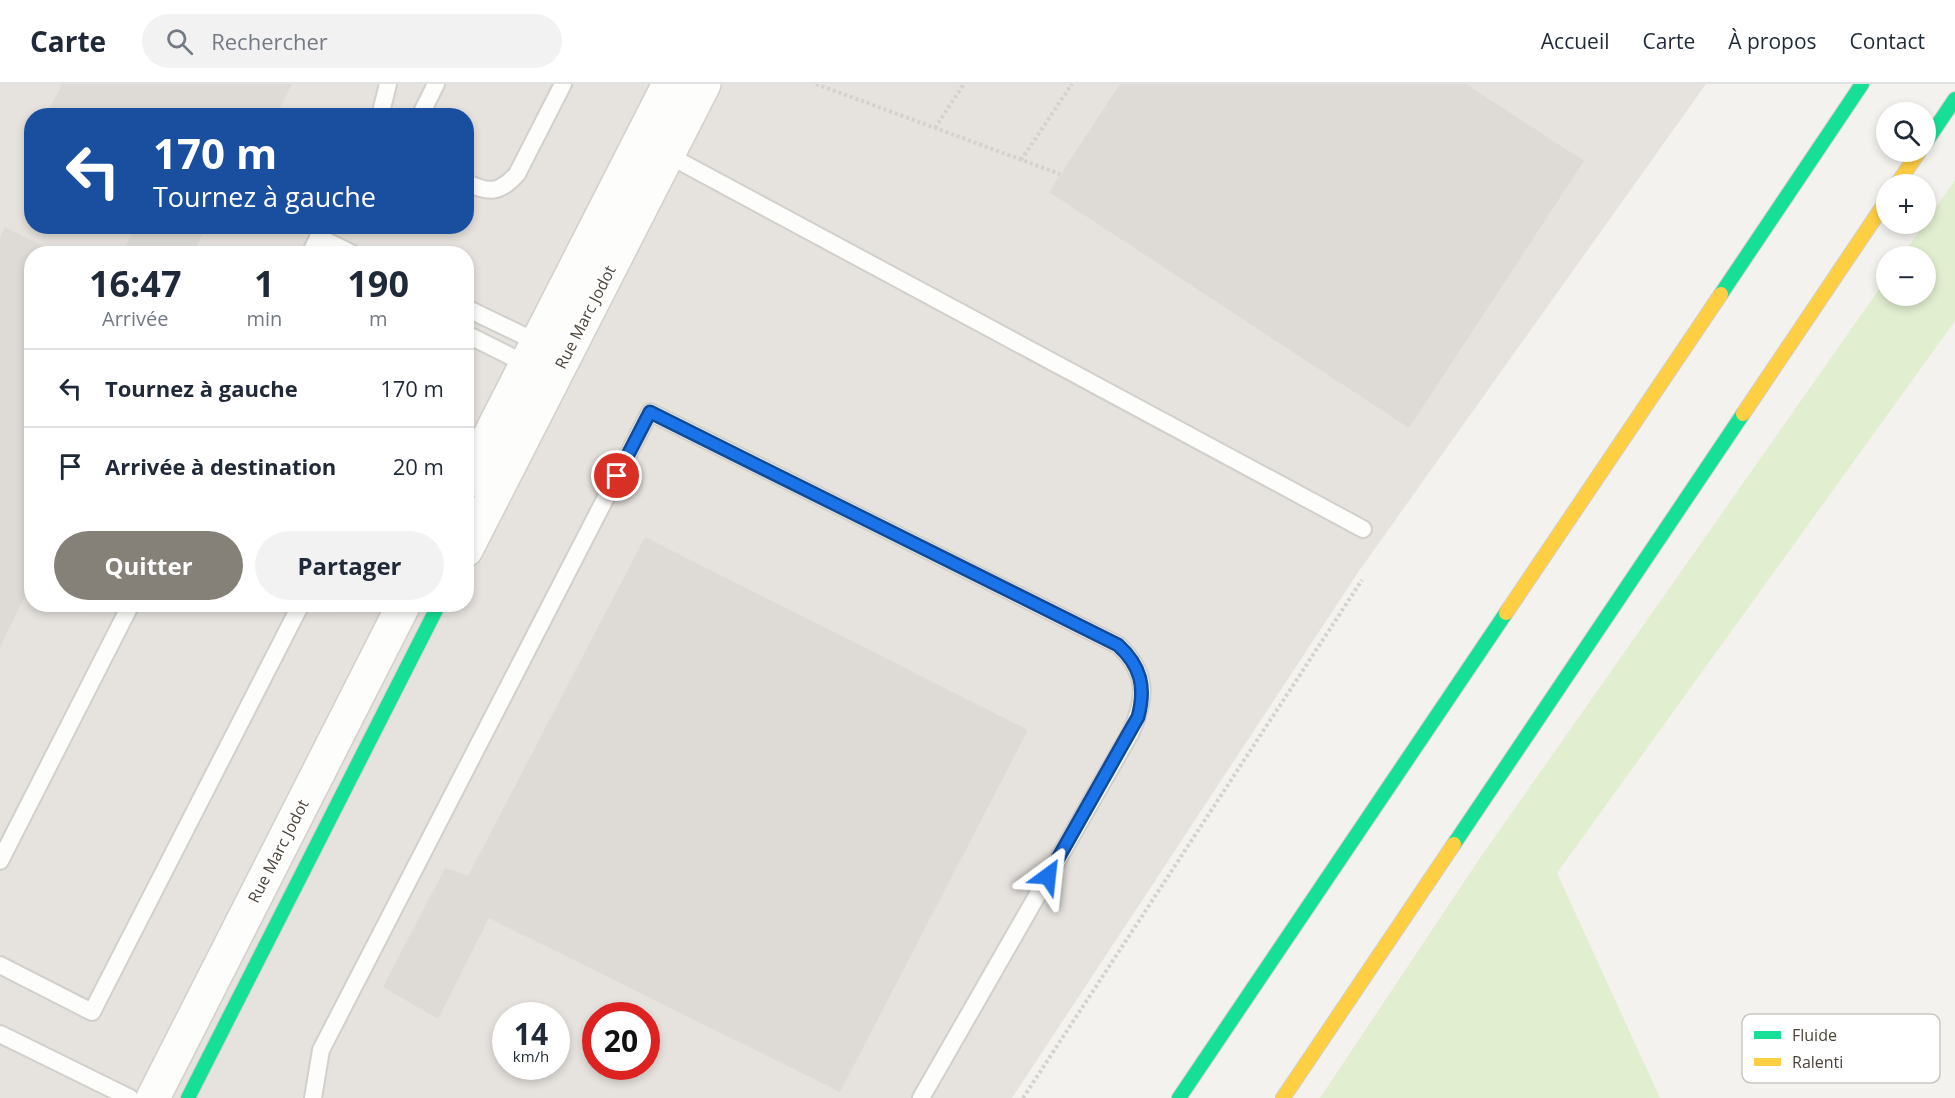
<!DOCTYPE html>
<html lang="fr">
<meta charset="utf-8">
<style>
:root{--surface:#fff;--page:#f2f2f3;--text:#1f2937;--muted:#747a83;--line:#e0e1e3;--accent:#868178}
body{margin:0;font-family:"Open Sans",sans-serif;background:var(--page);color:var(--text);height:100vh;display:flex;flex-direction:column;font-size:22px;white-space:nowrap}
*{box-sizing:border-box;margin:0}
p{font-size:20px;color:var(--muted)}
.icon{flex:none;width:33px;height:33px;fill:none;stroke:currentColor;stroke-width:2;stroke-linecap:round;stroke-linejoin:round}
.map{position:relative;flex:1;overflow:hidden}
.panel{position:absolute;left:24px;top:162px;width:450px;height:366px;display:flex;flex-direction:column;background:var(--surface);border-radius:24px;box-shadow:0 3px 9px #0003}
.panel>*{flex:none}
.guide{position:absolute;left:24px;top:24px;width:450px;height:126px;border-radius:24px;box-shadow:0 3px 9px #0003;background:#1a4fa0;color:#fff;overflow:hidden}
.fabs{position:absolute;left:1876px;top:18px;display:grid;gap:12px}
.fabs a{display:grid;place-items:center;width:60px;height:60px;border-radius:50%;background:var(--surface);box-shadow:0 3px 9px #0003;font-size:30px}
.speed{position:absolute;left:492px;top:918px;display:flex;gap:12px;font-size:30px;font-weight:700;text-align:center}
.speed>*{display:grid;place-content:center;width:78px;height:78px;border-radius:50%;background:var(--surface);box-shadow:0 3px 9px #0003;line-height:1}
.speed small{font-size:15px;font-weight:400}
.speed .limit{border:9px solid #d22;background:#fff;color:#111}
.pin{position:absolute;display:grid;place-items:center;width:51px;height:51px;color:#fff;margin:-26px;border:3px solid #fff;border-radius:50%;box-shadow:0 2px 6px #0007}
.me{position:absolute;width:66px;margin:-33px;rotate:30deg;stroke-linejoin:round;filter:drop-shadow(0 0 4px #0008)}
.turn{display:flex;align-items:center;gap:21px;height:126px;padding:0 30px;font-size:27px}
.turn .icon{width:78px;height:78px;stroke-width:2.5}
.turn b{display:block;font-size:42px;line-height:51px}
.eta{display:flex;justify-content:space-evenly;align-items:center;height:102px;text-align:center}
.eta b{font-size:36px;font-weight:700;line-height:42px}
.cta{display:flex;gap:12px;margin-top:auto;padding:12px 30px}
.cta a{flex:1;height:69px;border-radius:36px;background:var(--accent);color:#fff;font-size:24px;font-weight:700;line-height:69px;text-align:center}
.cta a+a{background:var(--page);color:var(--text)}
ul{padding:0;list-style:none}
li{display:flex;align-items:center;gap:18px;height:78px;padding:0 30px;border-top:2px solid var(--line)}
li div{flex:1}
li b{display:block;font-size:22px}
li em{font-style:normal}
header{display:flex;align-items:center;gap:36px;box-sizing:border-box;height:84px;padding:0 30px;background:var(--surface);border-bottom:2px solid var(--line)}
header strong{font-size:28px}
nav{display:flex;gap:33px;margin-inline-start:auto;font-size:21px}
.search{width:420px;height:54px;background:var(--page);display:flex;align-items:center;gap:15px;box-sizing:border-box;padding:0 21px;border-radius:33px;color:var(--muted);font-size:22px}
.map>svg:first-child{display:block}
</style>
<header>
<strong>Carte</strong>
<div class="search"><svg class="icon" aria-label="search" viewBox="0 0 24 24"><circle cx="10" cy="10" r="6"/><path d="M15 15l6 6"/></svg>Rechercher</div>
<nav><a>Accueil</a><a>Carte</a><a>À propos</a><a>Contact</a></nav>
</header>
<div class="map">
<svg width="1955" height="1014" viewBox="0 0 1955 1014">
<rect width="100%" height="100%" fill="#f4f2ee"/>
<path fill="#e6e2de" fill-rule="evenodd" d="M0,0H1706L1359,487L1012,1014H0ZM32,32H466V142H32ZM32,170H466V520H32ZM506,932H556V982H506ZM596,932H646V982H596Z"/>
<path fill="#e1eecf" d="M1955,96V237L1557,789L1660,1014H1320L1480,774L1887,194V212H1926V172H1902Z"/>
<path fill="#e6e3df" d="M840,0H931L902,23Z
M90,521H336L115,961L96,952L91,961L0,916V700Z"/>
<path fill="#dedbd6" d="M62,0H292L276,32H46Z
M1120,0H1466L1584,77L1409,344L1049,108Z
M135,142H206L193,170H122Z
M5,143L59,170H32V498L0,563V154Z
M645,453L1028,646L840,1008L489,834L438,935L383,903L445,784L468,792Z"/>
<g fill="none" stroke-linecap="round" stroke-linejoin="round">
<g stroke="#d2d0cb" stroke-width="20">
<path id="lane" d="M380,32L388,0
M420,32L436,0
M668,71L1363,445
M466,98C489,110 500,109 517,90L563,0
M318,153L353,170
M310,170L324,142
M466,224L543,261
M466,250L530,282
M0,777L131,520
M0,881L92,928L301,520
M0,950L130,1014
M313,1014L321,966L650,328L1118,561C1147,588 1147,613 1131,648L921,1014"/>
</g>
<g stroke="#d2d0cb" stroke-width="36">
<path id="street" d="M466,398L669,0
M466,466L704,0
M153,1014L404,520"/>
</g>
<g stroke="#d3cfc5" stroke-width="16">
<path id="fast" d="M1926,58L1955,15
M1721,210L1862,0
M1454,760L1743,330
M188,1014L439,520
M1179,1014L1506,529"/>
</g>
<g stroke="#d3cfc5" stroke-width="16">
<path id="slow" d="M1897,100L1919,68
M1743,330L1887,116
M1506,529L1721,210
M1283,1014L1454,760"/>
</g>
<path stroke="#d3d2cc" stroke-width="4" stroke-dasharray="3 3" stroke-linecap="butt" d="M816,0L1060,90
M935,44L964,0
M1021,76L1072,0
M1023,1014L1362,496"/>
<use href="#lane" stroke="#fdfdfc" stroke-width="16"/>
<use href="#street" stroke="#fdfdfc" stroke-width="33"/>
<use href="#fast" stroke="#16e098" stroke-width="14"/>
<use href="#slow" stroke="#ffcf43" stroke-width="14"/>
</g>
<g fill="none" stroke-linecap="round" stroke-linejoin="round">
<g stroke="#114b97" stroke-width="15">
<path id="route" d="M617,392L650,328L1118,561C1141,582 1146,603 1138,633L1048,792"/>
</g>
<use href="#route" stroke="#1a73e8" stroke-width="10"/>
</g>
<g text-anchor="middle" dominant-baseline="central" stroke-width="4.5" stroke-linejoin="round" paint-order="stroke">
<g font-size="16" fill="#4b4439" stroke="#fff">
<text transform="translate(585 233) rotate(-63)">Rue Marc Jodot</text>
<text transform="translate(278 767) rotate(-63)">Rue Marc Jodot</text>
</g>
</g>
<rect x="1742" y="930" width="198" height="69" rx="9" fill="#fff" stroke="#c9c7c4" stroke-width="1.5"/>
<rect x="1754" y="947" width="27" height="8" fill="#16e098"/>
<rect x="1754" y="974" width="27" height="8" fill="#ffcf43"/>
<g font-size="16" fill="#4b4439">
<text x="1792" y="957">Fluide</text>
<text x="1792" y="984">Ralenti</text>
</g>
</svg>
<div class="fabs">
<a><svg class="icon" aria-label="search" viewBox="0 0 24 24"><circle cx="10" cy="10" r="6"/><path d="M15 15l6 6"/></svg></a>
<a>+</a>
<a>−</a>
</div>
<div class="speed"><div>14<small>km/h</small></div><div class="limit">20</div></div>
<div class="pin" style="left:617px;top:392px;background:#d93025"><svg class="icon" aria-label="arrive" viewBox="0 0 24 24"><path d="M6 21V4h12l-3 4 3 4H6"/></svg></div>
<svg class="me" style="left:1048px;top:792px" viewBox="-20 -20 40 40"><path d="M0-17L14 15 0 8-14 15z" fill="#1a73e8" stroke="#fff" stroke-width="4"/></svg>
<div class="guide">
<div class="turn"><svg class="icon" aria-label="left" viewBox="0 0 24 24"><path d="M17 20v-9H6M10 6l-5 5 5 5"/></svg><div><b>170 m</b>Tournez à gauche</div></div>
</div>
<section class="panel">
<div class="eta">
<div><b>16:47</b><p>Arrivée</p></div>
<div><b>1</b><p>min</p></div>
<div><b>190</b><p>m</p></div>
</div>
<ul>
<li><svg class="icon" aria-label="left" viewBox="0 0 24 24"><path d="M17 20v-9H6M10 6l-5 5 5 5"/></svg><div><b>Tournez à gauche</b></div><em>170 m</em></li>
<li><svg class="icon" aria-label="arrive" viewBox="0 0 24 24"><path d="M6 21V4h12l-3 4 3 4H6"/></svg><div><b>Arrivée à destination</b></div><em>20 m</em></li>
</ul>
<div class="cta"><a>Quitter</a><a>Partager</a></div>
</section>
</div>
